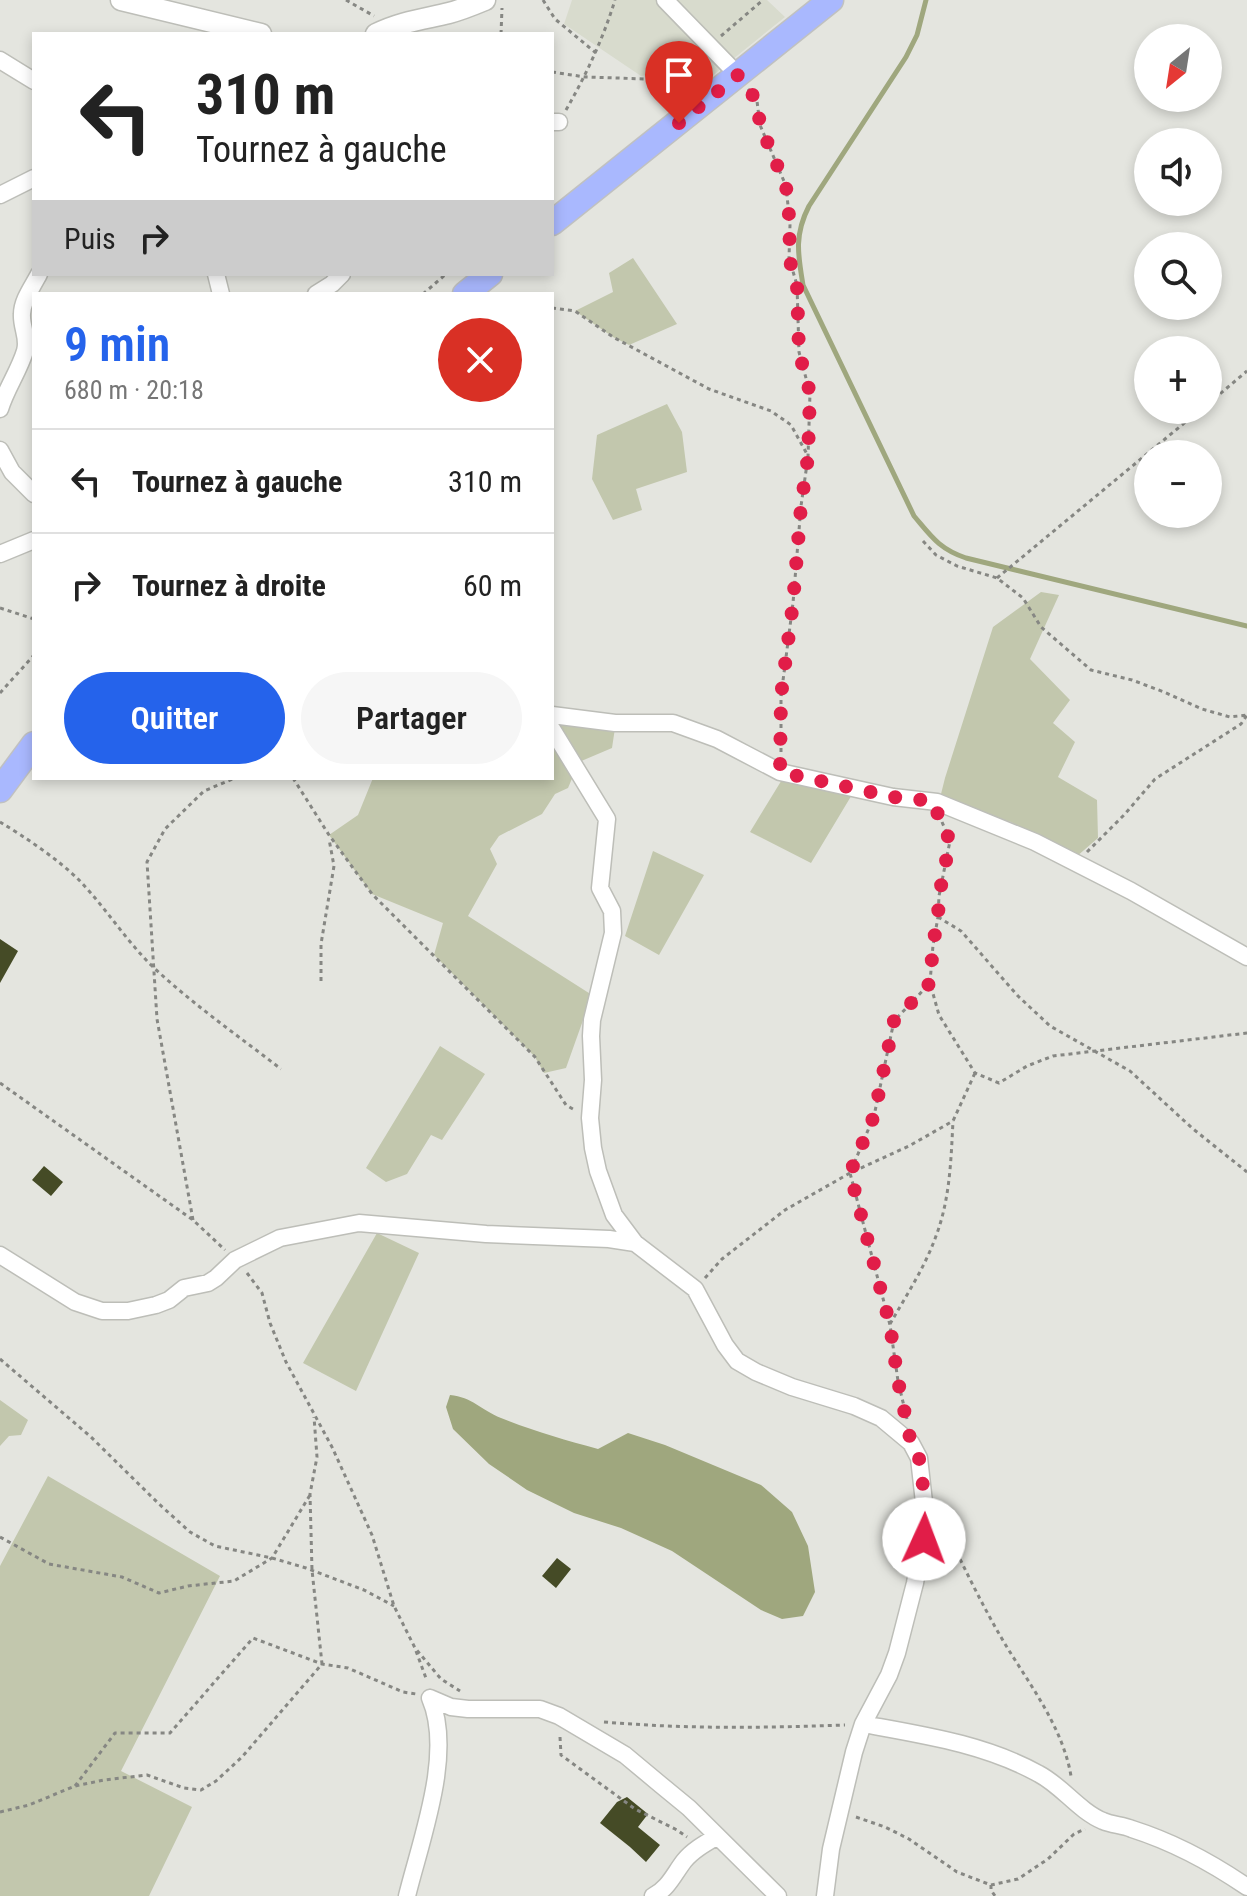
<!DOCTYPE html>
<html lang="fr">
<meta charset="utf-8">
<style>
:root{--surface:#fff;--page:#f6f6f6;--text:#222;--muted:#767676;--line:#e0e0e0;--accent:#2563eb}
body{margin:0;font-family:"Roboto Condensed",sans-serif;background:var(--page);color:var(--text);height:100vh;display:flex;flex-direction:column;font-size:30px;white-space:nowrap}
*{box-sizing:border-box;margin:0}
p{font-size:26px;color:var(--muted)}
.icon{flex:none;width:44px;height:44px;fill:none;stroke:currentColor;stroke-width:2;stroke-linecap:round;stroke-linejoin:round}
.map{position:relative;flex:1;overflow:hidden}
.side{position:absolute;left:32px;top:292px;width:522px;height:488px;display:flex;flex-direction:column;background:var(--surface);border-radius:0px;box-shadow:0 4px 12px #0003}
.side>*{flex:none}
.guide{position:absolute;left:32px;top:32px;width:522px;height:244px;border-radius:0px;box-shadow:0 4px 12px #0003;background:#fff;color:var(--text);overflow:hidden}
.needle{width:52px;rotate:210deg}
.buttons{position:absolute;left:1134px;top:24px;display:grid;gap:16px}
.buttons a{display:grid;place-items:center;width:88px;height:88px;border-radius:50%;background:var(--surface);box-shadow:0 4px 12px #0003;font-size:40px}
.pin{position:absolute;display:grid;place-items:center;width:68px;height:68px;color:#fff;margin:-82px -34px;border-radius:50% 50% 50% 0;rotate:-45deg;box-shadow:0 0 8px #0007}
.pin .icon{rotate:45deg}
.me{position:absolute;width:88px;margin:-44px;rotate:2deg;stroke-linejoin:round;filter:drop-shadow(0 0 6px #0008)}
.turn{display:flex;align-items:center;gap:28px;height:168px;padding:0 32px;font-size:36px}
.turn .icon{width:104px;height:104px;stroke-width:2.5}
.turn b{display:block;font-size:56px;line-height:68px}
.then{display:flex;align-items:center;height:76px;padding:0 32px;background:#0003;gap:16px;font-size:30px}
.round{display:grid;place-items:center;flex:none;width:84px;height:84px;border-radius:42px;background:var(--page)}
.summary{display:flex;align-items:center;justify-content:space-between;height:136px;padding:0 32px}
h1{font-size:48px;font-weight:600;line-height:60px;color:var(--accent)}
.primary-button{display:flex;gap:16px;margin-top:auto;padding:16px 32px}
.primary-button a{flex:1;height:92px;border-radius:48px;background:var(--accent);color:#fff;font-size:32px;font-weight:600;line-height:92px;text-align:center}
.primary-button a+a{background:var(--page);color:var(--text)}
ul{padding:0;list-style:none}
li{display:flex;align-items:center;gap:24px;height:104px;padding:0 32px;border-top:2px solid var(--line)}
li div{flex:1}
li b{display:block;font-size:30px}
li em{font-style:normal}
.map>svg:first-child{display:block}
</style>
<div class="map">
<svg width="1247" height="1896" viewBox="0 0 1247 1896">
<rect width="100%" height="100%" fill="#e4e5df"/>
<path fill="#d8dbcd" d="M572,0H767L785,17L696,89L676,70L641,76L564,24Z"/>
<path fill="#c2c7ad" d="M633,258L677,324L629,345L613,337L575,311L613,292L609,273Z
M667,404L682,432L687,472L636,489L642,510L613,520L592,479L597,435Z
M1041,592L1059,595L1030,659L1070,700L1053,723L1075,742L1058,777L1097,800L1098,838L1076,857L1011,822L939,802L945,778L993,627Z
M552,720L615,728L612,748L579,762L568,788L555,794L542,814L499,836L490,849L497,864L468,916L592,995L566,1068L544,1073L535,1057L434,955L443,923L372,894L329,835L358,815L373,778H552Z
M783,778L853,793L811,863L750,832Z
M653,851L704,875L659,955L625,936Z
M440,1046L485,1074L442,1140L431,1135L407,1174L386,1182L366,1168Z
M377,1233L419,1253L356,1391L303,1363Z
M0,1400L28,1420L21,1435L9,1436L0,1446Z
M48,1476L220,1576L121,1771L192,1807L149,1896H0V1566Z"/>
<path fill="#9fa77e" d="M450,1395C472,1397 481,1410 501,1418C533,1431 565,1440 598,1449L628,1433L665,1445L761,1485L792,1512L808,1546L815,1592L803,1616L782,1619L761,1610L672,1551L621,1528L574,1513L527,1490L489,1464L453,1429L446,1407Z"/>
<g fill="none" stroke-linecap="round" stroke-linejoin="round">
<path stroke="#9fa77e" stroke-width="5" d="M926,0L917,35L906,57L809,206C794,235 798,255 803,285L914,516C931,536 939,549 966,558L1247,626"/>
</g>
<path fill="#454b26" d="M0,939L18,951L0,983Z
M44,1166L63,1182L51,1196L32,1180Z
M557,1558L571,1569L556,1588L542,1576Z
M627,1797L648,1814L638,1827L660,1845L646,1862L630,1847L600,1823L617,1802Z"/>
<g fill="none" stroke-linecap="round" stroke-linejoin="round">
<g stroke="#bdbeb8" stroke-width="19">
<path id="minor" d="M665,0L738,75
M0,60L34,81
M552,122H559
M0,195L34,178
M216,274L221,294
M316,294L332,284L342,274
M0,409C6,389 19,371 25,351C29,338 21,327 22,314C22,300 33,286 39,274
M0,450L12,472L34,494
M0,554L34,540
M552,715L615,723H673L717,739L780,772L893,797L937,802L1035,842L1131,891L1247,957
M552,729L607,819L600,888L612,911L613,933L592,1020L591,1036L593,1080L590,1118L593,1148L598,1171L614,1215L635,1243L695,1289L725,1345L737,1361L756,1372L792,1387L854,1406L881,1418L911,1443L919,1458L926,1520L915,1583L897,1653L889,1675L863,1724L854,1752L831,1849L825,1896
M0,1255L75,1302L102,1311H128L156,1305L169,1300L184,1288L208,1283L216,1278L235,1260L280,1238L359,1223L486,1234L609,1239L635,1243
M430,1698L451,1707L468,1709H540L559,1716L625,1755L661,1785L689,1808L778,1896
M863,1724C923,1735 985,1744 1039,1774C1062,1786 1079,1811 1103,1821C1112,1825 1123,1825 1132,1829C1173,1842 1212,1863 1247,1887
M407,1896C421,1839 454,1753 430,1698
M653,1896C668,1889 674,1874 684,1861C692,1851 704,1844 716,1837"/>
</g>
<g stroke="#bdbeb8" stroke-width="23">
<path id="tertiary" d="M121,0L261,34
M376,34C400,22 424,19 449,13C461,10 473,5 485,0"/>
</g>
<g stroke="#c0c1c0" stroke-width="27">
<path id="primary" d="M552,223L831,0
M465,294L490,274
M0,790L34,744"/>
</g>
<path stroke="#868783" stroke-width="3" stroke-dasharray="4 4" stroke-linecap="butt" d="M346,0L374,16
M543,0L555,19L596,53
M501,34L502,8
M721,36L763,0
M552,72L585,77L647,79L682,73L698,58
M748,89L757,101L760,125L786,186L790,225L789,258L797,285L799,352L810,393L808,457L801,506L793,603L781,696V753
M566,110C586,75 603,39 615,0
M423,294L446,274
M552,308L575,311L613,337L709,389L771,411L791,425L807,454
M1208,404L1247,371
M923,541L936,555L957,566L997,578L1023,598L1041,627L1091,670L1132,680L1164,692L1202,709L1230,717L1247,715
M997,578L1200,410
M0,608L34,619
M0,693L34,655
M293,778L329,835L372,894L535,1057L566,1105L573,1109
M0,822C25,837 59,860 79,880C105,907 125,939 151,965C191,1003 237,1035 281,1069
M942,822L950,841L939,896L938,917L933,945L930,983L939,1015L975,1073L999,1083L1027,1066L1053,1056L1247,1033
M1087,852L1124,815L1155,779L1241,724L1247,715
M938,917L961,931L1018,996L1050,1026L1130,1071L1192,1128L1247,1172
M321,981V944L334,866L329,839
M0,1083L193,1220L225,1250
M193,1220L157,1019L147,862L165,829L204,791L235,778
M247,1273L262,1293L270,1323L286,1362L332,1447L372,1535L394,1606L415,1648L441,1679L460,1691
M705,1278L722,1259L785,1210L850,1173L909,1146L953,1121L975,1073
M890,1324C906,1296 925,1267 936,1236C950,1199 951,1160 953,1121
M0,1359L91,1437L159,1504L190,1532L215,1546L272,1558L306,1568L364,1590L394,1606
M907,1419L898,1381L890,1325L850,1173L874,1116L894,1021L930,983
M943,1523C962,1564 982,1605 1005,1644C1030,1685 1063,1728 1071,1776
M0,1537L49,1564L122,1577L159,1593L188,1586L234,1581L272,1558L310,1495
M416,1651L427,1681
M604,1722C685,1729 764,1728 845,1725
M560,1737L561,1755L635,1809L677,1830L687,1837
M75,1786L115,1733H170L253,1638L322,1664L348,1668L403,1692L416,1694
M0,1812L29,1805L75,1786L104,1780L147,1775L184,1788L201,1790L216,1781L242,1757L322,1664L312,1570L310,1494L317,1457L314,1417
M856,1817L885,1827L909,1839L957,1872L991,1885L1018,1879L1048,1859L1074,1834L1085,1829
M991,1885V1890L995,1896"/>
<use href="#minor" stroke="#fff" stroke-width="16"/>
<use href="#tertiary" stroke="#fff" stroke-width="20"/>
<use href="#primary" stroke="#a9b8fe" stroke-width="24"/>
</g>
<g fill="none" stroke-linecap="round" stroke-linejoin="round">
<path stroke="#e11d48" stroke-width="14" stroke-dasharray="0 25.2" d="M679,123L738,75L757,101L760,125L786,186L790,225L789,258L797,285L799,352L810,393L808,457L801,506L793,603L781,696L780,772L893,797L932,801L950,841L939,896L938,917L933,945L930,983L894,1021L874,1116L850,1173L890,1325L898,1381L911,1443L919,1458L925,1500L926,1520L924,1539"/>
</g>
</svg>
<div class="buttons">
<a><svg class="needle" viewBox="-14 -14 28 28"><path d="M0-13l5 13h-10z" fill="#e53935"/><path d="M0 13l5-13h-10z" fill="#767676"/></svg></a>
<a><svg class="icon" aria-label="sound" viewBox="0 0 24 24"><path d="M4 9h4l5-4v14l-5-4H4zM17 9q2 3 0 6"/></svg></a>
<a><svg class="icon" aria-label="search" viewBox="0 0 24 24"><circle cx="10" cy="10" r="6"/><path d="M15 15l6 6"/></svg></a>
<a>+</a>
<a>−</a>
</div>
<div class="pin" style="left:679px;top:123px;background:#d93025"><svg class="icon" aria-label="arrive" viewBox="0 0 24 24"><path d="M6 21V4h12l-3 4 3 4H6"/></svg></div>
<svg class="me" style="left:924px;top:1539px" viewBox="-20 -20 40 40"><circle r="19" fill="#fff"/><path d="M0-13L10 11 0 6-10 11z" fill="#e11d48"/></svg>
<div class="guide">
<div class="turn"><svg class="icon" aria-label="left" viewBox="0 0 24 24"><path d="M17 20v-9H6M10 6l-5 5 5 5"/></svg><div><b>310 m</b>Tournez à gauche</div></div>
<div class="then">Puis<svg class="icon" aria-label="right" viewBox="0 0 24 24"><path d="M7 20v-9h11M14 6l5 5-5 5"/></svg></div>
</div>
<section class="side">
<div class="summary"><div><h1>9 min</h1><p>680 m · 20:18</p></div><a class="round" style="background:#d93025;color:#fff"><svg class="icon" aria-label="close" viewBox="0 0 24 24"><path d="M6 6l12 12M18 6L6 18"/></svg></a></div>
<ul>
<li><svg class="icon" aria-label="left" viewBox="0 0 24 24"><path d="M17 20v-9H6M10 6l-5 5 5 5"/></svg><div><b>Tournez à gauche</b></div><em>310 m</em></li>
<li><svg class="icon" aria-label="right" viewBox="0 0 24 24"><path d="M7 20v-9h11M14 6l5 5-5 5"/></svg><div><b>Tournez à droite</b></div><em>60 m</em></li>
</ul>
<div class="primary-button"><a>Quitter</a><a>Partager</a></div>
</section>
</div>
